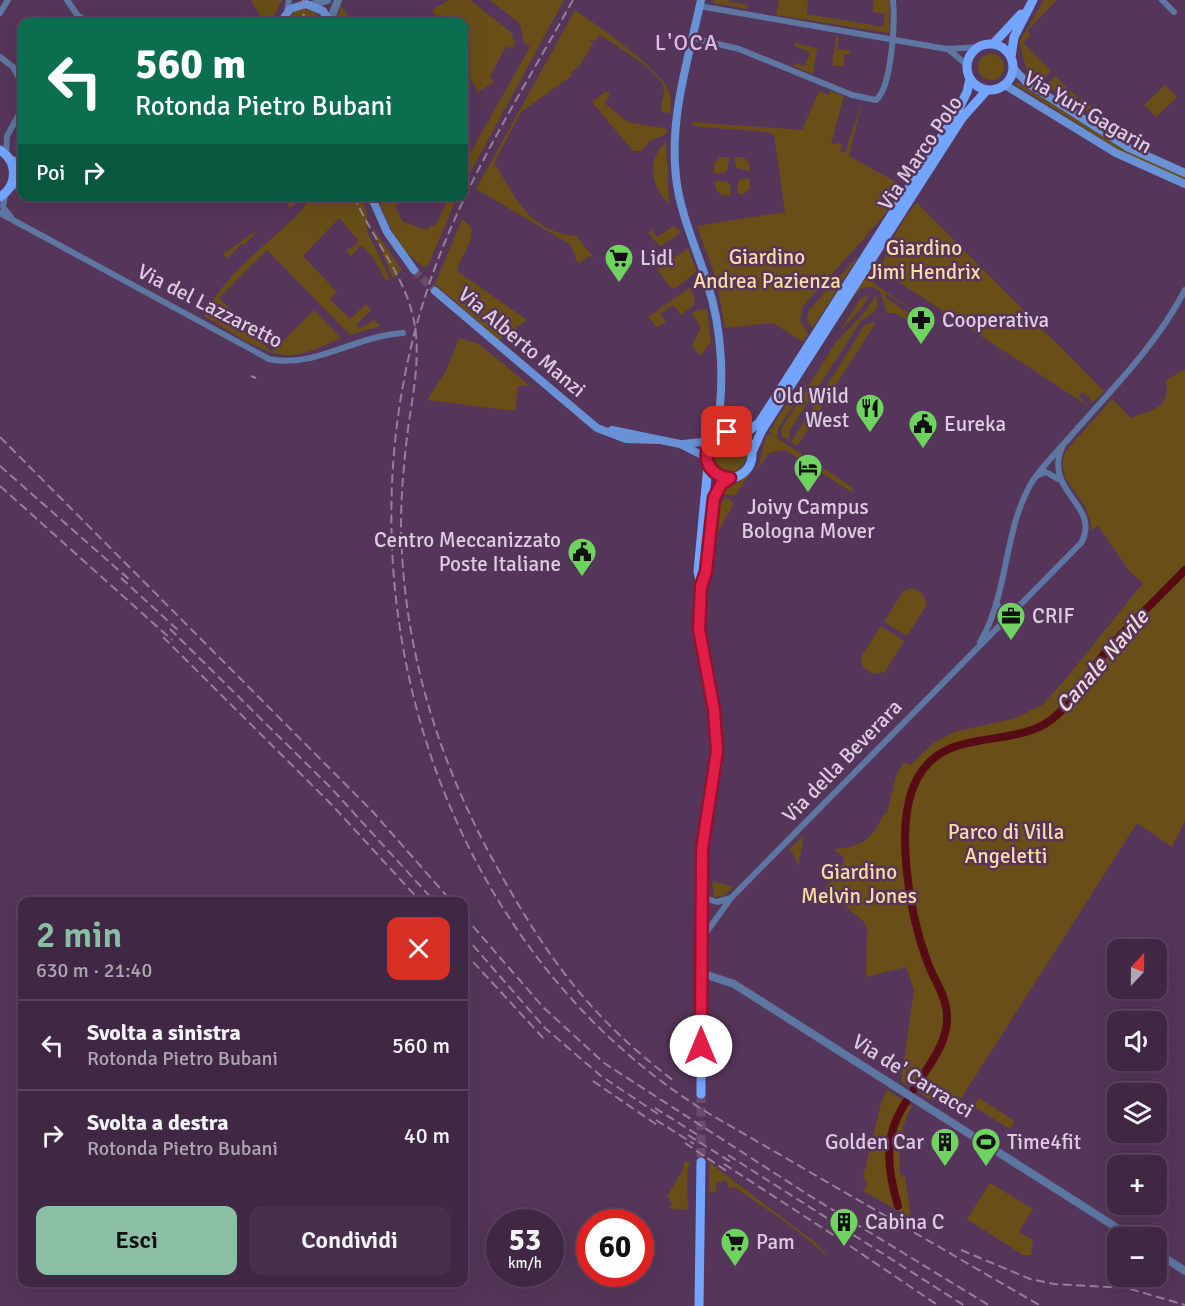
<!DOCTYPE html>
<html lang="it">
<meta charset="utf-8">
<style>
:root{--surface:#402844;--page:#47304b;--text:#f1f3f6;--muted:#aea6b2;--line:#59445d;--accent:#8abfa5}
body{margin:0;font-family:Signika,sans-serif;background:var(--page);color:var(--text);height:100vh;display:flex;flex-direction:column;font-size:22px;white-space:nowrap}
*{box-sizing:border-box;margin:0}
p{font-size:20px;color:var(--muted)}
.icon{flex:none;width:33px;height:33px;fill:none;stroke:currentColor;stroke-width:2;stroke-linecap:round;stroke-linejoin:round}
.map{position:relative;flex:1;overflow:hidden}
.drawer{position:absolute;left:18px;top:897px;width:450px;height:390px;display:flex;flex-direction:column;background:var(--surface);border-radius:12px;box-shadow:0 6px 24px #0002,0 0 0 2px var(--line)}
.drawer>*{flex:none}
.banner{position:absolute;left:18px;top:18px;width:450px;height:183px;border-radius:12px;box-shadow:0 6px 24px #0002,0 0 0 2px var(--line);background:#0b6e4f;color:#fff;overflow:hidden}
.needle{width:39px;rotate:22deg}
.fabs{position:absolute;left:1107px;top:939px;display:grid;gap:12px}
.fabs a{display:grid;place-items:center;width:60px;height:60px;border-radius:12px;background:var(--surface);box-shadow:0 6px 24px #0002,0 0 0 2px var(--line);font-size:30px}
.speed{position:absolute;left:486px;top:1209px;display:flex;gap:12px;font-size:30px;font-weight:700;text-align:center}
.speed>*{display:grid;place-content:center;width:78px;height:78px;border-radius:50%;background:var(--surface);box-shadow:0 6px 24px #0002,0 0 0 2px var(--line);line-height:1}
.speed small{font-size:15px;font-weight:400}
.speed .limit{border:9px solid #d22;background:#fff;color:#111}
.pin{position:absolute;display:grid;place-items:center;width:51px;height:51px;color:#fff;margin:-26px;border-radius:12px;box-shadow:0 3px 9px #0006}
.me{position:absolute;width:66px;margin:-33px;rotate:0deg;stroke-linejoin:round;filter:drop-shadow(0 0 4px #0008)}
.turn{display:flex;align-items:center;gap:21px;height:126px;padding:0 18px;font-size:27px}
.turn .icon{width:78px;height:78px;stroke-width:2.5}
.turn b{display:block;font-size:42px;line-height:51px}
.then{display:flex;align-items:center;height:57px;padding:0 18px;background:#0003;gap:12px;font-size:22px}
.round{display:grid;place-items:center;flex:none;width:63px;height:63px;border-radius:12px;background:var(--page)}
.summary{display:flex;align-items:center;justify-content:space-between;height:102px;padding:0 18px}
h1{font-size:36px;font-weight:600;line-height:45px;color:var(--accent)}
.action{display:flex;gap:12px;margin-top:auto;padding:12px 18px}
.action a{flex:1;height:69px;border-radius:12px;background:var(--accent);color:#111;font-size:24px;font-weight:600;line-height:69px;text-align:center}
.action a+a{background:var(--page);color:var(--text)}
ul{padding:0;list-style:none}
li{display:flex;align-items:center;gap:18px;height:90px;padding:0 18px;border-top:2px solid var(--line)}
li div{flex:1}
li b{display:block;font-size:22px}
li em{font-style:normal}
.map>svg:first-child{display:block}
</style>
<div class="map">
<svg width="1185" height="1306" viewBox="0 0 1185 1306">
<rect width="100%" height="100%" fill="#55365a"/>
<path fill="#694e17" d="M251,0H282L272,20L267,22L262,19Z
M449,0H470L512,33L513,40L516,42L512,49L506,46L490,77L494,82L478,92L464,68V22H439L432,10Z
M490,0H564L464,184V164L530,47L524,43L520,24Z
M713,0H729L730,2L748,5V9L714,3Z
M779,0H808L807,14L883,27L885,14L873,12V0H890L889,33L776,15Z
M1044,0H1057L1027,31L1031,35L1023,43L1051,71L1041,81L1027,71L1019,42Z
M341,5L351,22H337Z
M300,9L314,11L324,22H286L294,12Z
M575,10C598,26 657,66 668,89C671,97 671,105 670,113L662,112C658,104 667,95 663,85C655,68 616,46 600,35L595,41L589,40L593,44L580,65L571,73L573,75L521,112L494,163C518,200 528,231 576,236L594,258L589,256L578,264L571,245L476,189Z
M836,37H839L837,49L850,51V55L845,54L843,67L832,65Z
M795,43L817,48L813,74L793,66L795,63L805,66L810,52L794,46Z
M978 67a13 13 0 1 1 26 0a13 13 0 1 1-26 0Z
M1055,76L1078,98L1073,102L1046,86Z
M1017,82L1125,150L1185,177V180L1122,152L1015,84Z
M1165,85L1177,97L1156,117L1144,105Z
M606,91L610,95L604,103L628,122L668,129L665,135L651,140L641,151H633L592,102Z
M819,91L828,95L830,91L844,96L831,144L842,143L854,101L840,151L845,153L862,102L849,156L903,186L883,217L803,306L800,320L808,334L803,342L773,323L725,328L716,279L697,226L785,212L774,135L768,132L692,126L693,122L802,130Z
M1082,98L1104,119L1103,121L1076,105Z
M666,142L669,204C650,185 646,161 666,142Z
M720,157H729L728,169L724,173H714V163Z
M734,157H743L749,162L750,171L736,168Z
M750,178V189L744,194H738L737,185L740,180Z
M715,181H726L730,185L731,195H722L716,190Z
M283,197H305L290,208Z
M312,197H361L367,213V231L390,279L386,281L374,259L361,245L351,256L346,250L355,246L358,240L339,218L303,256L337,292L330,299L350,319L366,304L371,310L356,325L360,328L374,320L380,326L350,335L267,250L219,298L272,352L314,310L341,338C326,344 309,354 293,355C262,357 230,330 204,316C223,277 260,250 291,221C299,214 305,204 312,197Z
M377,197H393L398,205L395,207L403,222L428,230L430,225L435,226L449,197H457L427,268C400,256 388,222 377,197Z
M917,203L1104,391L1093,402L1083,392L1079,396L1088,406L882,271C879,262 908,208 917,203Z
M462,219L470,226C476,241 460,256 457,271L527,320L499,340L435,284Z
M674,226L681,232L660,247L648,233L652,230L657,237Z
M372,227L402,270L393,278L372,229Z
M258,229L245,245L242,243L227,259L223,254Z
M688,248L697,271L676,288H671L657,270Z
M857,257H858L812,329L807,319L809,310Z
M869,270L876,285L915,312L886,294L885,297L913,316L909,321L894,313H887L880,291C872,285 864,285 856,293L810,362Z
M689,288L695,298L694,305L681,315L673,305L660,314L666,322L657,327L648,317Z
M870,294L860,310L840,331L860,299Z
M876,295L878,306L873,313L861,321L790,430L789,441L782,436L781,429L836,342L863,314Z
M707,309L711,342L700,356L692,346L701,327L692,314L696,310Z
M876,322L797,446L791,442L865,325Z
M459,338L479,344L530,386H518L515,411L427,400L446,371Z
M1185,369V821L1172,847L1137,823L955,1108L949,1104L951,1097L945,1093L940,1099L934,1096L931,1100L901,1081L914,990L906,967L866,977L867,930L864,922L825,888L831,880H835L838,873L836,871L843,864V857L834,849C861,847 872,840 883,815L887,813L896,776L904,762L910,765L935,742L954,732L1016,718L1042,705L1064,681L1143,583L1131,573L1098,526L1091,530C1091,494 1053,486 1065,452L1112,399L1131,418C1155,408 1170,409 1166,380Z
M808,383L778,428L777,438L852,487L853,493L785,450L769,453L758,469L766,436L769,434L776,437L769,432L789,400Z
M712 455a17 17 0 1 1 34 0a17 17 0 1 1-34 0Z
M750,474L735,496L720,494C729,484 740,483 750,474Z
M725,497L734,503L716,536L718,510Z
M913,588L923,594L927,605L907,636L884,622L903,591Z
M881,626L904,641L885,672L873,674L863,667L861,657Z
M804,835L799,863L800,867L790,849Z
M712,881L734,887L724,896L714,897Z
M887,1090L912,1106C899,1130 899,1147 900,1174L905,1177L911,1218L863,1191L868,1183L863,1177L882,1100Z
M979,1098L1015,1121L1010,1129L973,1106Z
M684,1162H690L687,1172L688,1210L668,1208L673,1204L667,1197L683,1169Z
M709,1162L816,1243L830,1258L787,1223L734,1187L729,1188L726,1180L715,1183L717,1191L709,1193Z
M990,1183L1033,1209L1019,1232L1033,1240L1031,1255H1023L967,1219Z"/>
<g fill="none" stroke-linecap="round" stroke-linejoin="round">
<path stroke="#570b14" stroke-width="8" d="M914,1089C928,1066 948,1044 947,1016C947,997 933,978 927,961C910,915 893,824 917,779C944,728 1002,748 1045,724C1073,707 1088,672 1109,648C1133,621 1160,596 1185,570
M898,1206C887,1168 883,1136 906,1102"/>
<path stroke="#6a4c6e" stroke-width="8" stroke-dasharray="8 4" stroke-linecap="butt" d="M414,270L435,291"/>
<path stroke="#6a4c6e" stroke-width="9" stroke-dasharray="9 4.5" stroke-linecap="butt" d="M701,1094V1162"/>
<path stroke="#5d76a2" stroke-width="6" d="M67,0L78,16L89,22
M1162,0L1174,12
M699,6L947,49L979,47
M287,12L289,0
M0,13L8,0
M71,22L78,16
M239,22L245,19
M692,38L739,49L852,95L876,100C892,87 895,22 893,0
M948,49L967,65
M0,57L13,67L22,83
M6,155L7,136L22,109
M5,194L3,207L11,217
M0,213L269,359C313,369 355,336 403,333
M1038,475L1046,472L1058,479
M996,603L1002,611L1011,613
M980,642C1009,594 1003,530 1032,482C1043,465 1057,452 1070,437C1111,390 1156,346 1185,290
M702,897L717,902L731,898
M703,937L731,898L1081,543C1102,505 1043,493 1062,447"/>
<path stroke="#5d76a2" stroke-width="8" d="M312,5L327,0
M330,21L338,0
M701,973L734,984L1133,1238
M1156,1252L1185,1271"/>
<path stroke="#6991d6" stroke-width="8" d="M701,0C689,57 669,117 676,177C680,214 696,247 707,282C723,331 725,386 716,436
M281,22L290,9L306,4L323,11L330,22
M1014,69L1027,83L1127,147L1185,173
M1005,85L1116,153L1185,184
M10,159L22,164
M11,187L22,179
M371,196L387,232L414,270
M435,291L597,428L626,439L657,440
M721,410L724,422L733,433
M612,430L680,444L706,457
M683,444L711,441"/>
<path stroke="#73a5fe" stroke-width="9" d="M967 67a23 23 0 1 1 46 0a23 23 0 1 1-46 0Z
M993,44L1021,14
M1011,57L1014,37L1033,0
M0,150C18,162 18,185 0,197
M706 455a23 23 0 1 1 46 0a23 23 0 1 1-46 0Z
M741,436L759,423L956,114L967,92L970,79
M752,452L762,430L962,118L987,90
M701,585C714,552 698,500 730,478
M701,1094L702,849L717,751L714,710L699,629L701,586L698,571L708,466
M699,1306L701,1162"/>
<path stroke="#977f9b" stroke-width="2" stroke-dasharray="9 4.5" stroke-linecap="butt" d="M303,0L304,22
M573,0C519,97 457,193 424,300C331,595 440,948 708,1113L1041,1306
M354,196C372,239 405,275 414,321C421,357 413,393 408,429C404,461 401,494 401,527C403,650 439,764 499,871C548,959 592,1019 674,1081
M251,376L256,378
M0,437L373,812L452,902
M0,466L131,581
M0,486L172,640
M121,578L179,631
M170,629L331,788L435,902
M163,637L332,805L421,902
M464,916L543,1007L604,1063L807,1194L990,1306
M464,935L545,1028L601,1076L661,1116
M464,952L545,1040
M593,1081L660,1127
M655,1108L698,1135
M656,1120L694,1144
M688,1135L734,1164
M685,1143L728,1172
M728,1155L965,1306
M724,1164L841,1240
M850,1246L939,1306
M961,1250L1030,1279L1054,1284L1127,1288L1185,1305"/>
</g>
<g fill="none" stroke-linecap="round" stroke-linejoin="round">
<g stroke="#92132f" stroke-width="15">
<path id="route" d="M701,1046L702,849L717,751L714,710L699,629L701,586L706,572L714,498L721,484L730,478C701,476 698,439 727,432"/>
</g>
<use href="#route" stroke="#e11d48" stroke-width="10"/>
</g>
<defs>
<g id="supermarket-pin" transform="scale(1.5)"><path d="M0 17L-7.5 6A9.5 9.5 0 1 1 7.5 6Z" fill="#6fd360" stroke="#55365a"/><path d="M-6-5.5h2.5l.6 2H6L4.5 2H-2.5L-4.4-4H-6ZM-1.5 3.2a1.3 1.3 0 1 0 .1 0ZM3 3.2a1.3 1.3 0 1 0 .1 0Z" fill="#111"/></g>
<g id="pharmacy-pin" transform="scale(1.5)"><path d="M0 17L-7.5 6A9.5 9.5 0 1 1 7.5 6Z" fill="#6fd360" stroke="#55365a"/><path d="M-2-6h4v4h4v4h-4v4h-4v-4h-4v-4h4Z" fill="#111"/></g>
<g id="restaurant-pin" transform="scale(1.5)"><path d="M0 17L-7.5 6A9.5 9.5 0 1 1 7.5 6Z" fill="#6fd360" stroke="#55365a"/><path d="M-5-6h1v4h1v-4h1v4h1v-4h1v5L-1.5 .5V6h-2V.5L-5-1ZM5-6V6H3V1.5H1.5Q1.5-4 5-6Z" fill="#111"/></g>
<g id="civic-pin" transform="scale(1.5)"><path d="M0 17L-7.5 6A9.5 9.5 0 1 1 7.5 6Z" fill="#6fd360" stroke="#55365a"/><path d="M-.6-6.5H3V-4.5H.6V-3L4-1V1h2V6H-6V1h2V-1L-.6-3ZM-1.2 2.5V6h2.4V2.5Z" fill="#111"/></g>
<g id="hotel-pin" transform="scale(1.5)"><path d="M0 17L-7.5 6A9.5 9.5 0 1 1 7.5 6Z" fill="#6fd360" stroke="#55365a"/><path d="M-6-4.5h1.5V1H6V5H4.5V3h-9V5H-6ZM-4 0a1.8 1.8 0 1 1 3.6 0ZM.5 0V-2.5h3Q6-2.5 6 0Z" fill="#111"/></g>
<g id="office-pin" transform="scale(1.5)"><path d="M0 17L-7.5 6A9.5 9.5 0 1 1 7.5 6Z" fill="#6fd360" stroke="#55365a"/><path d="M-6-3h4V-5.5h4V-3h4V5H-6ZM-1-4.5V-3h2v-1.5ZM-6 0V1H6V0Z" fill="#111"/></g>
<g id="building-pin" transform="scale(1.5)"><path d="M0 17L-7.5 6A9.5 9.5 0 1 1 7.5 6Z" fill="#6fd360" stroke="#55365a"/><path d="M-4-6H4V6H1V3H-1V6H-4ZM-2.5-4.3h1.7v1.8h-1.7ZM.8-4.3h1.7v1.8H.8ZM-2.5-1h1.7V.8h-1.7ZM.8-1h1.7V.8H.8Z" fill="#111"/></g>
<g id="stadium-pin" transform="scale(1.5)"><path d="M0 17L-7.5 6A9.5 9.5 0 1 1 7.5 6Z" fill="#6fd360" stroke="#55365a"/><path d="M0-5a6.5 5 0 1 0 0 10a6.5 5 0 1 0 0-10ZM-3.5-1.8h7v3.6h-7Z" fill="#111"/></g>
</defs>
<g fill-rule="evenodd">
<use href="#supermarket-pin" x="619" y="258"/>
<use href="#pharmacy-pin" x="921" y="320"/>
<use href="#restaurant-pin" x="870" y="408"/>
<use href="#civic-pin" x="923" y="424"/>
<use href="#hotel-pin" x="808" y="468"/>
<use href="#civic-pin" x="582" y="552"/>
<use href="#office-pin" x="1011" y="616"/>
<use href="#building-pin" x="945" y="1142"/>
<use href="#stadium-pin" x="986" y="1142"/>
<use href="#building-pin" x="844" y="1222"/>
<use href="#supermarket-pin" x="735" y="1242"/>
</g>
<g text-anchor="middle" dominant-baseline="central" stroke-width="5" stroke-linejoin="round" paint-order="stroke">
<g font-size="21" fill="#decce1" stroke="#55365a">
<text transform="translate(1088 112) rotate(30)">Via Yuri Gagarin</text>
<text transform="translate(920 153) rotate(-56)">Via Marco Polo</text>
<text transform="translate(210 306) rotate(27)">Via del Lazzaretto</text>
<text transform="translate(522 342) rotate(40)">Via Alberto Manzi</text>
<text transform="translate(842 761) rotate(-46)">Via della Beverara</text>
<text transform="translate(913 1076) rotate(32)">Via de' Carracci</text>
</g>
<g font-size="21" fill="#fcdba2" stroke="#55365a">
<text x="924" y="248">Giardino<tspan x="924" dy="24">Jimi Hendrix</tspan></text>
<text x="767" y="257">Giardino<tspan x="767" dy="24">Andrea Pazienza</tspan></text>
<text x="1006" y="832">Parco di Villa<tspan x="1006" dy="24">Angeletti</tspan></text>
<text x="859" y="872">Giardino<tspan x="859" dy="24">Melvin Jones</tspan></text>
</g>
<g font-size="21" fill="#decce1" stroke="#55365a" text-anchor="start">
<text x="640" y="258">Lidl</text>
<text x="942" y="320">Cooperativa</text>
<text x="849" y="396" text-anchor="end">Old Wild<tspan x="849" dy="24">West</tspan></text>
<text x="944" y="424">Eureka</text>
<text x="808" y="507" text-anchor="middle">Joivy Campus<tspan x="808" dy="24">Bologna Mover</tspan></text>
<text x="561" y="540" text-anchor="end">Centro Meccanizzato<tspan x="561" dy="24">Poste Italiane</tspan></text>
<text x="1032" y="616">CRIF</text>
<text x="924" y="1142" text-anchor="end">Golden Car</text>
<text x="1007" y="1142">Time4fit</text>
<text x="865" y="1222">Cabina C</text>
<text x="756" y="1242">Pam</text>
</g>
<g font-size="22" letter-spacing="1.5" fill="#dfbae5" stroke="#55365a">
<text x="687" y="42">L'OCA</text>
</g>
<g font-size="22" font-style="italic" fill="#f2dad8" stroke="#55365a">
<text transform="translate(1102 661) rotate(-49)">Canale Navile</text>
</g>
</g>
</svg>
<div class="fabs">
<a><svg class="needle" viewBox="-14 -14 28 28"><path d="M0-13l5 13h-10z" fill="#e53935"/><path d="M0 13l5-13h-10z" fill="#aea6b2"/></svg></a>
<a><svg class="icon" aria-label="sound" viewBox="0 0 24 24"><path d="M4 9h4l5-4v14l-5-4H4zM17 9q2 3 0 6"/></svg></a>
<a><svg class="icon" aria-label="layers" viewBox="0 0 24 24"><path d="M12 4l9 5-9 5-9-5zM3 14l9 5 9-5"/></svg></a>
<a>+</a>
<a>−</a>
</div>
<div class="speed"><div>53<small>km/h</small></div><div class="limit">60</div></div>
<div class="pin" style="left:727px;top:432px;background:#d93025"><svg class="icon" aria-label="arrive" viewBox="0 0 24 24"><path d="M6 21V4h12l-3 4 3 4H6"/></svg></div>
<svg class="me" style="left:701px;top:1046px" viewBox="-20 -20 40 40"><circle r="19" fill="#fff"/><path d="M0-13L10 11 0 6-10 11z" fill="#e11d48"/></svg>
<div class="banner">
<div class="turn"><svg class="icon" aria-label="left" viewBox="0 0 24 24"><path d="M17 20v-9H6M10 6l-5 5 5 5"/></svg><div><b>560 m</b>Rotonda Pietro Bubani</div></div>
<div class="then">Poi<svg class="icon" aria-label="right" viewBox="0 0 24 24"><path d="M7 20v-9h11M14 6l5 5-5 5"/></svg></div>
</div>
<section class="drawer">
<div class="summary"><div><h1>2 min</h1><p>630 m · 21:40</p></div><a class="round" style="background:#d93025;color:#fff"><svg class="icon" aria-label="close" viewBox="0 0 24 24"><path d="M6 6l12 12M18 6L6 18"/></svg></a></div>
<ul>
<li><svg class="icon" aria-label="left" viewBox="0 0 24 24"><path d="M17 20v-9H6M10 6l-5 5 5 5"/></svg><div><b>Svolta a sinistra</b><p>Rotonda Pietro Bubani</p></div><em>560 m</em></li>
<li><svg class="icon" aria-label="right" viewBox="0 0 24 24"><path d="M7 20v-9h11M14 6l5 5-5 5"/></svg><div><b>Svolta a destra</b><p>Rotonda Pietro Bubani</p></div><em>40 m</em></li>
</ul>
<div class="action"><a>Esci</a><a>Condividi</a></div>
</section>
</div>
